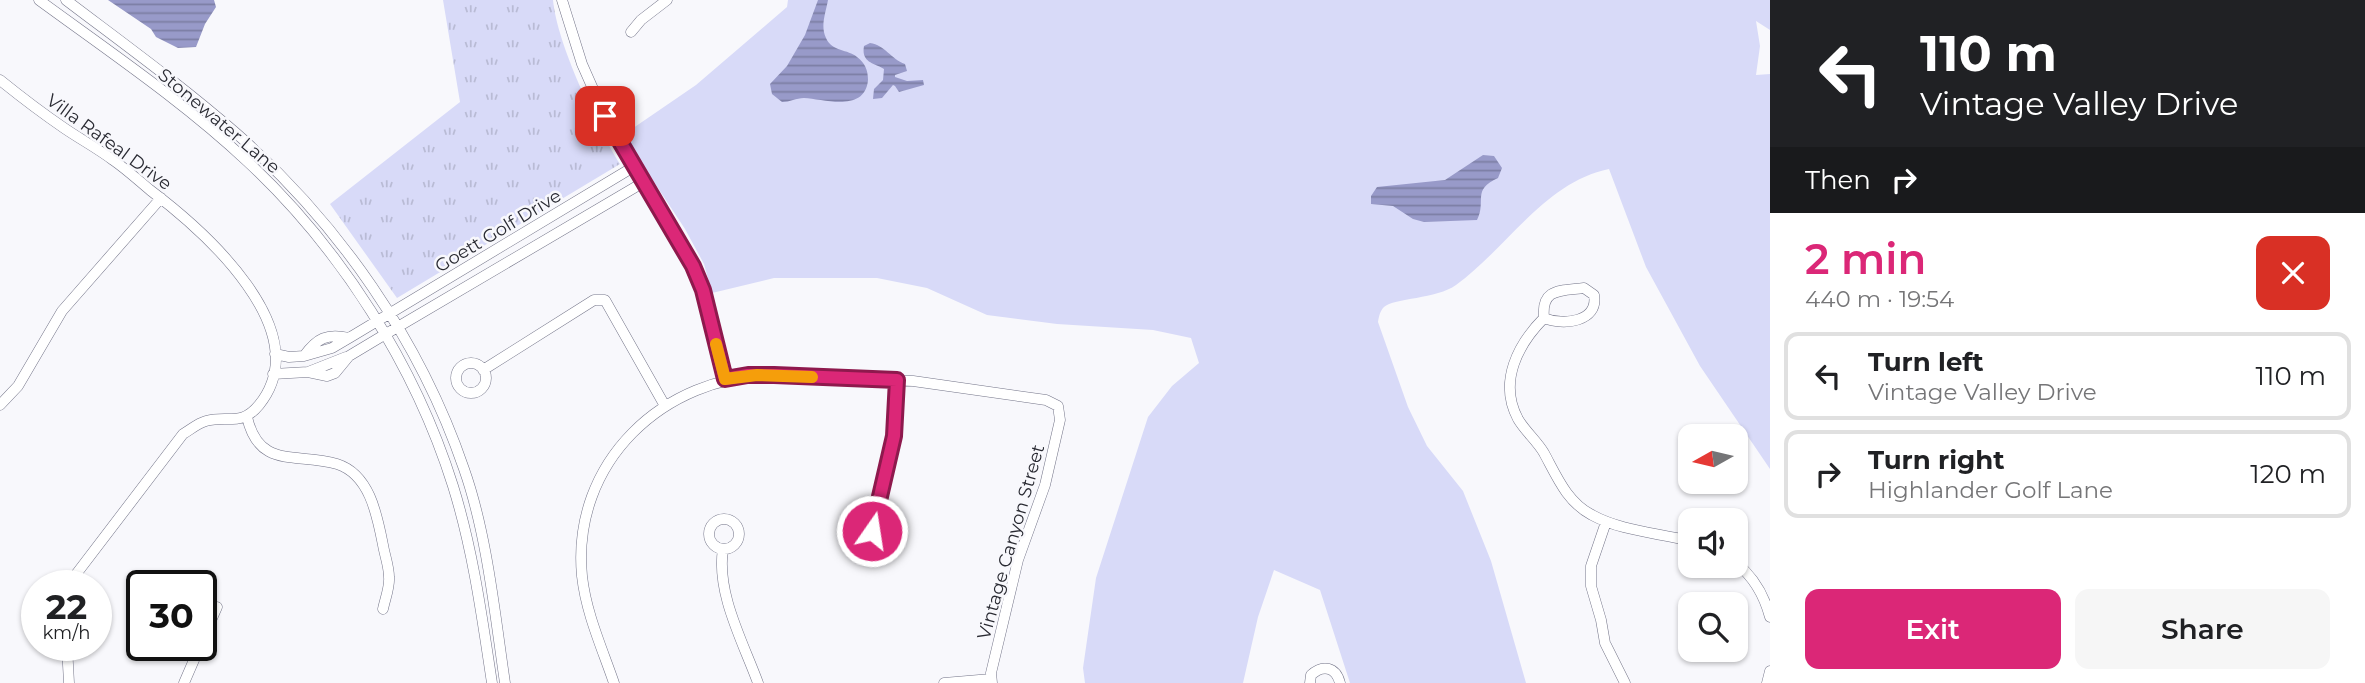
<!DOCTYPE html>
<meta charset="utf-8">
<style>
:root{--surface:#fff;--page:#f6f6f6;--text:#202124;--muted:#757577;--line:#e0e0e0;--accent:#db2777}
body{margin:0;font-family:Montserrat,sans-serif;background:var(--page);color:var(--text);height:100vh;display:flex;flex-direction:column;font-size:26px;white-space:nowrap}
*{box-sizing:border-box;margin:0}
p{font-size:23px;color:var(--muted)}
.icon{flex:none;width:38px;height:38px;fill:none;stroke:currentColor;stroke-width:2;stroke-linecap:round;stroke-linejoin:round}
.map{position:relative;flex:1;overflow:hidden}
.drawer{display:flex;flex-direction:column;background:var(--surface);width:595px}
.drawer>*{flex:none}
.banner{background:#202124;color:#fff;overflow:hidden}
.needle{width:46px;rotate:262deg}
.controls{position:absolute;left:1678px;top:424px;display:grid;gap:14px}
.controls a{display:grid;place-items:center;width:70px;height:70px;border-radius:14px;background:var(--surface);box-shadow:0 2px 5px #0004;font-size:35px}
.speed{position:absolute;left:21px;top:570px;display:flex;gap:14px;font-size:35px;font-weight:700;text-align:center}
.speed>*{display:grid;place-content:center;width:91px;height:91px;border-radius:50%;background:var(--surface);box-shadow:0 2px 5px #0004;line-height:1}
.speed small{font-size:18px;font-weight:400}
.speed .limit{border:4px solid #111;border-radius:10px;background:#fff;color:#111}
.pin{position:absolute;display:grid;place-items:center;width:60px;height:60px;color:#fff;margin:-30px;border-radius:14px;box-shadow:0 4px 10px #0006}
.me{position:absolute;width:77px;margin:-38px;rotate:13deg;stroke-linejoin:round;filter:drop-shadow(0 0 5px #0008)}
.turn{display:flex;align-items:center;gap:24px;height:147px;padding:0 35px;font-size:32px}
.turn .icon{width:91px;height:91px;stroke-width:2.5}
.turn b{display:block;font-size:49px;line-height:60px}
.then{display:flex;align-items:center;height:66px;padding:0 35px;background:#0003;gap:14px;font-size:26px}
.round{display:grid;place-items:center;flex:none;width:74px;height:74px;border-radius:14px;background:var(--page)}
.summary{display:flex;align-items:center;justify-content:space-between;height:119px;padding:0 35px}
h1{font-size:42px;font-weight:600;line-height:52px;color:var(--accent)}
.cta{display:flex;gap:14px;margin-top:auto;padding:14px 35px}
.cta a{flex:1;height:80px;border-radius:14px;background:var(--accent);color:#fff;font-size:28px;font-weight:600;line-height:80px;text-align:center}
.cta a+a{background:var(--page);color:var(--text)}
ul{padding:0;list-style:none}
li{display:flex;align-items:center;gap:21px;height:88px;margin:0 14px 10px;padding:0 21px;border:4px solid var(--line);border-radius:14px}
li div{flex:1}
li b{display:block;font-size:26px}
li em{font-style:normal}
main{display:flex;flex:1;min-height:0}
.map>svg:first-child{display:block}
</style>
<main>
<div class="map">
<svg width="1770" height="683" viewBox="0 0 1770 683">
<defs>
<pattern id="park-tufts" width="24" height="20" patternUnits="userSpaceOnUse" patternTransform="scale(1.75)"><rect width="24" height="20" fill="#d8daf8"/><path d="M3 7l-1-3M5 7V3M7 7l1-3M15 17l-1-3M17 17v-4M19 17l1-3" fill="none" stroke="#b9bbd5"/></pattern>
<pattern id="water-rules" width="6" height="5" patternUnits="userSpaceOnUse" patternTransform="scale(1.75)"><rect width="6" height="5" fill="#989ac9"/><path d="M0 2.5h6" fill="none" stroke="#7c7ea4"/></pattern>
</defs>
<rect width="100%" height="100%" fill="#f8f8fc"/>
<path fill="#d8daf8" d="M788,0H1770V30L1756,21L1760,46L1756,75L1770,74V469L1700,366L1646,267L1609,169C1545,182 1507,248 1456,285C1437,299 1394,298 1384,307C1380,311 1379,316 1378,322L1408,407L1427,446L1463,491L1491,561L1526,683H1350L1320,590L1274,570L1258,617L1243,683H1085L1083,668L1096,578L1148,417L1172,386L1199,363L1191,338L1153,330L1057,324L987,315L927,288L877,278H774L712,293L704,264L685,229L623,135L696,85L787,7Z"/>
<path fill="url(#park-tufts)" d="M443,0H553C557,44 596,125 620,164L397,298L330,204L460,102Z"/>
<path fill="url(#water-rules)" d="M108,0H214L216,7L205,24L196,47L178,48L156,37L151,29Z
M818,0H828C826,12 820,26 826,38C832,52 848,49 857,57C865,63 868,70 868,80C865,113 824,99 804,98C796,98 790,102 782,102L772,94L770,84L787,66L805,35Z
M870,43C885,45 891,59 905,64L907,71L895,75V77L907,81L923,80L924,85L899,92L895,86L893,85L882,98L873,99L874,89L883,80L884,69C874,63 861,63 864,46Z
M1483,155L1494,156L1502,168L1498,178C1471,190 1487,201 1477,220L1424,222L1413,219L1393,206L1371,204V196L1377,187L1445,180Z"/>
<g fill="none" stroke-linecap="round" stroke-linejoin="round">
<g stroke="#737488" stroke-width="11">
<path id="minor" d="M39,0C110,52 184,102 248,162C341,249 415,365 453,486C473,550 482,617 492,683
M66,0C124,44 182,86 237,134C339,224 420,340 464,469C487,534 495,615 505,683
M562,0L582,64L605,116L693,266L703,290L725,379
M631,32L641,20L667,0
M0,80C21,97 42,113 64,128C80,139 97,148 113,160C126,169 138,180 150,190C203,230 319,331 259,405C241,427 228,415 206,421C198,423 190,430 183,434L77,573L70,586
M1584,288L1594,295C1599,322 1563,326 1544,318C1541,288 1560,291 1584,288Z
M1544,318C1518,344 1498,382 1518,419C1525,431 1537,441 1544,453C1557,477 1567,502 1592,515C1621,531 1659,533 1690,541
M275,354L289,357L304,356C317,338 327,333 349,338L635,166
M304,356L332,348L349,338
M456 378a15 15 0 1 1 30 0a15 15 0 1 1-30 0Z
M483,370L594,300H605L665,406
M308,372L346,357
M273,374L308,372L327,376L335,373L349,356L379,338L644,182
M0,405L18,386L62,311L161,198
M247,417C259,470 297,452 337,464C372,475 378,521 384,550C386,559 389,568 389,577C390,587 385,599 383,609
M709 534a15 15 0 1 1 30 0a15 15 0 1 1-30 0Z
M1606,522L1591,566V586L1601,620L1605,643L1625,683
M853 545a15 15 0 1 1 30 0a15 15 0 1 1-30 0Z
M872,531L894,436L897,380
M723,549C716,593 743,642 758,683
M1736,563C1754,577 1764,595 1770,617
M201,643L217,607
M67,646L69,683
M184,683L200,646
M614,683C602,648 586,613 582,576C571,462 664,375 774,375L913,381L1046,400L1058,406L1060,420L1045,485L1018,560L991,673L992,683
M944,683L991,679
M1310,683L1311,675C1323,664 1336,667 1340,683
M1767,683L1770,671"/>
</g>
<use href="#minor" stroke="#fff" stroke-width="10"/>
</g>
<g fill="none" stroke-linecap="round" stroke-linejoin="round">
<g stroke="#8e194d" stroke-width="18">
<path id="route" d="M605,116L693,266L703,290L725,379L748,375H774L897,380L894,436L872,531"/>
</g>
<use href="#route" stroke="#db2777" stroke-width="12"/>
<path stroke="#f59e0b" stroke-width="12" d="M716,344L725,379L757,375L812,377"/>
</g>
<g text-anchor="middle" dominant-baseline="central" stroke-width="5" stroke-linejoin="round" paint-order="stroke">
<g font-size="18" fill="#292a32" stroke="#f8f8fc">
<text transform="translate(219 121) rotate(40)">Stonewater Lane</text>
<text transform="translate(109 142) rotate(36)">Villa Rafeal Drive</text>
<text transform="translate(498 231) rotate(-31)">Goett Golf Drive</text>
<text transform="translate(1011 542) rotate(-74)">Vintage Canyon Street</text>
</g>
</g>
</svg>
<div class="controls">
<a><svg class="needle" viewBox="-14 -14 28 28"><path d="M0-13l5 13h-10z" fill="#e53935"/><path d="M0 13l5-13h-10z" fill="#757577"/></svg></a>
<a><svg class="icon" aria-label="sound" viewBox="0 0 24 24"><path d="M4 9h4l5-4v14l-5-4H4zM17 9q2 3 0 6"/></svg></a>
<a><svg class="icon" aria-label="search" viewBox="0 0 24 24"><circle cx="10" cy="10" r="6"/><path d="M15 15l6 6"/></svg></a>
</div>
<div class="speed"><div>22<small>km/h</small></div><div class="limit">30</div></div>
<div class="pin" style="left:605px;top:116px;background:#d93025"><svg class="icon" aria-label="arrive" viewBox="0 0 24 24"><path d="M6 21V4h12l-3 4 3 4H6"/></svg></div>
<svg class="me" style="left:872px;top:531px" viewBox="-20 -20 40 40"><circle r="17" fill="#db2777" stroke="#fff" stroke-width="3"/><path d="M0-11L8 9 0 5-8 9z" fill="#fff"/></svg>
</div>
<section class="drawer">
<div class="banner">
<div class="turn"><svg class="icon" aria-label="left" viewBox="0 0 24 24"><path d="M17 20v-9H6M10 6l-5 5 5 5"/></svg><div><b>110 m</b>Vintage Valley Drive</div></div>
<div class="then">Then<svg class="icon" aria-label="right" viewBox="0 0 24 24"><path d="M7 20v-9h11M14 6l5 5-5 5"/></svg></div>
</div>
<div class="summary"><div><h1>2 min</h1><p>440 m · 19:54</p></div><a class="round" style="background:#d93025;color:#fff"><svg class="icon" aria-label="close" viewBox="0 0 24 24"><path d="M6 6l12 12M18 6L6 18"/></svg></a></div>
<ul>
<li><svg class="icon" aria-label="left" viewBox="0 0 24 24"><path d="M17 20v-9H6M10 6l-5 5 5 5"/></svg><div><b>Turn left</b><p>Vintage Valley Drive</p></div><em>110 m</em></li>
<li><svg class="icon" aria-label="right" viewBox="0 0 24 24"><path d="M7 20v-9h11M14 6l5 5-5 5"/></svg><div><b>Turn right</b><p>Highlander Golf Lane</p></div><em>120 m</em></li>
</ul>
<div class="cta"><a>Exit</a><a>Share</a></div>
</section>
</main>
